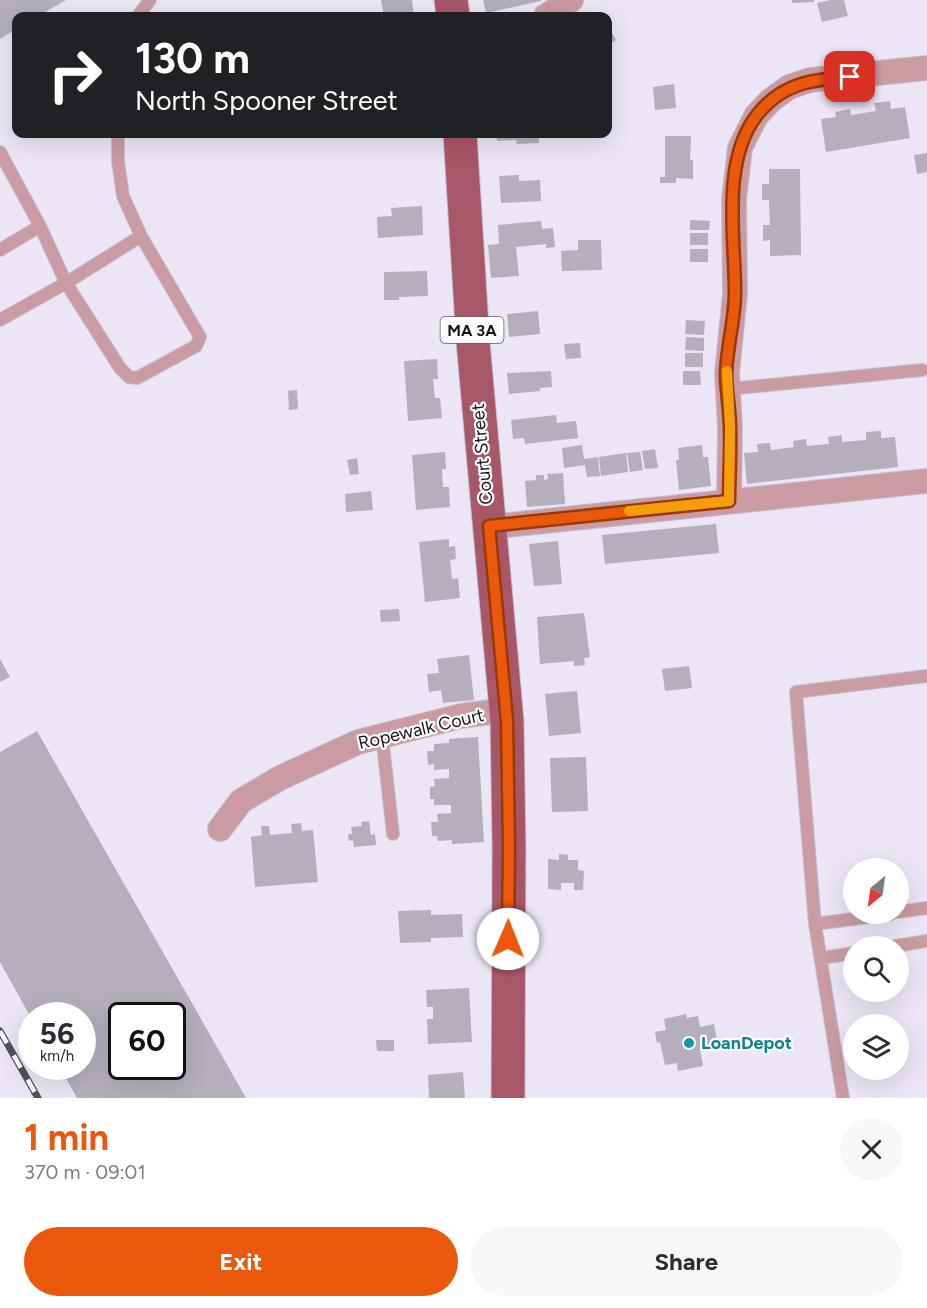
<!DOCTYPE html>
<meta charset="utf-8">
<style>
:root{--surface:#fff;--page:#f7f7f7;--text:#2b2b33;--muted:#7c7c81;--accent:#ea580c}
body{margin:0;font-family:Figtree,sans-serif;background:var(--page);color:var(--text);height:100vh;display:flex;flex-direction:column;font-size:22px;white-space:nowrap}
*{box-sizing:border-box;margin:0}
p{font-size:20px;color:var(--muted)}
.icon{flex:none;width:33px;height:33px;fill:none;stroke:currentColor;stroke-width:2;stroke-linecap:round;stroke-linejoin:round}
.map{position:relative;height:1098px;overflow:hidden}
.panel{display:flex;flex-direction:column;background:var(--surface);flex:1}
.panel>*{flex:none}
.banner{position:absolute;left:12px;top:12px;width:600px;height:126px;border-radius:12px;box-shadow:0 6px 24px #0002;background:#202124;color:#fff;overflow:hidden}
.needle{width:39px;rotate:209deg}
.tools{position:absolute;left:843px;top:858px;display:grid;gap:12px}
.tools a{display:grid;place-items:center;width:66px;height:66px;border-radius:50%;background:var(--surface);box-shadow:0 6px 24px #0002;font-size:30px}
.speed{position:absolute;left:18px;top:1002px;display:flex;gap:12px;font-size:30px;font-weight:700;text-align:center}
.speed>*{display:grid;place-content:center;width:78px;height:78px;border-radius:50%;background:var(--surface);box-shadow:0 6px 24px #0002;line-height:1}
.speed small{font-size:15px;font-weight:400}
.speed .limit{border:3px solid #111;border-radius:9px;background:#fff;color:#111}
.pin{position:absolute;display:grid;place-items:center;width:51px;height:51px;color:#fff;margin:-26px;border-radius:12px;box-shadow:0 3px 9px #0006}
.me{position:absolute;width:66px;margin:-33px;rotate:1deg;stroke-linejoin:round;filter:drop-shadow(0 0 4px #0008)}
.turn{display:flex;align-items:center;gap:21px;height:126px;padding:0 24px;font-size:27px}
.turn .icon{width:78px;height:78px;stroke-width:2.5}
.turn b{display:block;font-size:42px;line-height:51px}
.round{display:grid;place-items:center;flex:none;width:63px;height:63px;border-radius:32px;background:var(--page)}
.headline{display:flex;align-items:center;justify-content:space-between;height:102px;padding:0 24px}
h1{font-size:36px;font-weight:700;line-height:45px;color:var(--accent)}
.button{display:flex;gap:12px;margin-top:auto;padding:12px 24px}
.button a{flex:1;height:69px;border-radius:36px;background:var(--accent);color:#fff;font-size:24px;font-weight:700;line-height:69px;text-align:center}
.button a+a{background:var(--page);color:var(--text)}
.map>svg:first-child{display:block}
</style>
<div class="map">
<svg width="927" height="1098" viewBox="0 0 927 1098">
<rect width="100%" height="100%" fill="#ebe5f6"/>
<path fill="#b5aebd" fill-rule="evenodd" d="M0,0H66L38,16H16V29L0,39Z
M381,0H412L414,16H384Z
M483,0H541V1L486,13Z
M792,0H814V2L792,3Z
M830,0H844L848,16L822,22L817,3Z
M608,26L616,40L608,45Z
M674,84L676,108L655,110L653,87Z
M890,101L891,109L905,107L910,138L826,152L821,119L836,117L835,112L850,109L851,115L876,111L874,103Z
M496,134H558V137L539,138V143L517,144L516,140L497,141Z
M665,136H691L690,160H693V179L676,178V183H660V177H665Z
M927,153V172L917,174L914,155Z
M769,169H800L801,255L770,256V240L763,241V225H770L769,200H762V184H769Z
M519,175V181L540,180L541,201L501,203L499,176Z
M422,206L423,235L378,238L377,217L392,216L391,208Z
M690,220L710,221L709,230H690Z
M541,221L542,229L553,228L555,247L546,248V244L516,247L519,276L491,278L488,245L499,244L498,225Z
M690,233H708V245H690Z
M578,240H601L602,270L562,271L561,251L578,250Z
M690,249H708V262H690Z
M427,271L428,296L399,297V300H384V272Z
M538,311L540,334L509,337L507,314Z
M686,320L705,321L704,335L685,334Z
M686,337L704,338V351L685,350Z
M580,343L581,358L566,359L564,344Z
M685,353H703V367H685Z
M437,359L438,379H433L435,398H440L442,418L408,421L404,361Z
M551,371L552,387L540,388V391L509,394L507,373Z
M683,371H700L701,385H683Z
M297,390L298,409L289,410L288,391Z
M556,415L557,423L576,421L578,438L525,444L524,438L513,439L511,420Z
M881,431V438L895,437L898,467L747,484L744,453L758,452L757,444L770,443L771,450L794,447L793,441L806,439L807,446L829,444L828,437L842,435V442L866,440V432Z
M582,445L584,459L598,457L600,476L587,477L585,465L564,468L562,448Z
M702,445L703,457H708L711,486L679,490L676,460H679L678,448Z
M655,449L658,468L645,469L642,451Z
M445,452L446,469H442L443,487H449L450,507L416,510L412,455Z
M640,452L643,470L630,472L627,453Z
M626,453L628,472L601,476L599,457Z
M357,458L359,474L350,475L347,460Z
M563,473L565,504L527,507L525,481L536,480V475H544V480L548,479L547,474Z
M371,491L373,510L346,512L345,494Z
M716,524L719,553L605,564L602,535Z
M449,539V547L455,546L456,559L450,560L452,579L458,578L460,598L425,602L419,542Z
M558,541L562,584L534,586L529,544Z
M399,609L400,621L381,622L380,610Z
M584,613L590,657L584,658L585,665L574,666V661L540,664L537,617Z
M469,655L474,700L443,703L441,690L429,692L427,674L439,673L437,659Z
M0,659L10,677L0,682Z
M689,666L692,688L665,691L662,669Z
M577,691L581,733L549,736L545,694Z
M37,731L246,1098H77L59,1066H82V1016H30L0,962V752ZM122,1016H172V1066H122Z
M478,737L484,842L452,844V840L438,841L437,836H432L431,822H438L437,814L451,813V805H434V799H430V787L435,786L434,779L449,778V769L434,770V764L428,765L427,751H434V744L449,743V739Z
M586,757L588,811L552,812L550,758Z
M369,821L371,835L375,834L376,845L354,847L353,840L349,841L348,834H352L351,827L362,826L361,822Z
M301,823L302,831L313,830L318,882L255,887L251,837L262,835L261,826H269L270,835L292,833L291,824Z
M559,854L568,855V860H578V870L584,871L583,890H574V883H561V890L548,889V859L559,860Z
M431,910V915L462,914L463,937L431,938V942L400,943L398,911Z
M469,988L472,1042L428,1044L427,1019H433V1007H427L426,990Z
M686,1014L687,1018L698,1016L700,1027L714,1024L718,1046L700,1049L703,1066L678,1071L677,1063L665,1065L660,1042L657,1043L655,1032L666,1030L664,1019Z
M376,1040H394V1051H377Z
M463,1072L465,1098H429L428,1075Z"/>
<g fill="none" stroke-linecap="round" stroke-linejoin="round">
<g stroke="#c5c0cf" stroke-width="14">
<path id="service" d="M138,16L150,0
M0,152L40,226L66,283L120,368L129,377L137,378L196,346L200,337L141,236L123,196L118,161V134
M0,250L40,226
M0,320L66,283L141,236
M728,389L922,370
M382,736L393,834
M898,912L927,908
M815,924L891,914
M895,946L927,941
M821,958L854,953
M843,1098L815,924L796,692L927,676"/>
</g>
<g stroke="#c5c0cf" stroke-width="26">
<path id="minor" d="M546,16L571,0
M729,501L730,427L727,373L735,294L734,199L740,148L756,116L771,100L789,87L810,80L927,68
M489,527L927,481
M220,829L241,801L280,778L358,742L461,716L506,710"/>
</g>
<g stroke="#c5c0cf" stroke-width="35">
<path id="primary" d="M451,0L453,16
M460,134L473,342L507,721L509,846L508,1098"/>
</g>
<use href="#service" stroke="#ca9ba2" stroke-width="12"/>
<use href="#minor" stroke="#ca9ba2" stroke-width="24"/>
<use href="#primary" stroke="#a85768" stroke-width="33"/>
<g stroke="#535059" stroke-width="7">
<path id="rail" d="M0,1031L38,1098"/>
</g>
<use href="#rail" stroke="#fff" stroke-width="4.5" stroke-dasharray="14" stroke-linecap="butt"/>
</g>
<g fill="none" stroke-linecap="round" stroke-linejoin="round">
<g stroke="#983908" stroke-width="15">
<path id="route" d="M508,939L509,846L507,721L489,526L729,501C729,476 731,452 730,428C730,410 726,391 726,373C727,346 735,319 735,292C735,238 721,161 757,115C783,82 812,80 850,77"/>
</g>
<use href="#route" stroke="#ea580c" stroke-width="10"/>
<path stroke="#f59e0b" stroke-width="10" d="M629,511L729,501L730,426L727,371"/>
</g>
<circle fill="#0f9aa8" stroke="#fff" stroke-width="2" cx="689" cy="1043" r="6"/>
<g text-anchor="middle" dominant-baseline="central" stroke-width="4.5" stroke-linejoin="round" paint-order="stroke">
<rect fill="#fff" stroke="#5d5b5f" stroke-width="1.5" x="440.5" y="317" width="63" height="26" rx="4.5"/>
<g font-size="16" font-weight="bold" fill="#17151b">
<text x="472" y="330">MA 3A</text>
</g>
<g font-size="18" fill="#17151b" stroke="#fff">
<text transform="translate(482 454) rotate(-95)">Court Street</text>
<text transform="translate(421 729) rotate(-13)">Ropewalk Court</text>
</g>
<g font-size="18" font-weight="bold" fill="#0d838f" stroke="#fff" text-anchor="start">
<text x="701" y="1043">LoanDepot</text>
</g>
</g>
</svg>
<div class="tools">
<a><svg class="needle" viewBox="-14 -14 28 28"><path d="M0-13l5 13h-10z" fill="#e53935"/><path d="M0 13l5-13h-10z" fill="#7c7c81"/></svg></a>
<a><svg class="icon" aria-label="search" viewBox="0 0 24 24"><circle cx="10" cy="10" r="6"/><path d="M15 15l6 6"/></svg></a>
<a><svg class="icon" aria-label="layers" viewBox="0 0 24 24"><path d="M12 4l9 5-9 5-9-5zM3 14l9 5 9-5"/></svg></a>
</div>
<div class="speed"><div>56<small>km/h</small></div><div class="limit">60</div></div>
<div class="pin" style="left:850px;top:77px;background:#d93025"><svg class="icon" aria-label="arrive" viewBox="0 0 24 24"><path d="M6 21V4h12l-3 4 3 4H6"/></svg></div>
<svg class="me" style="left:508px;top:939px" viewBox="-20 -20 40 40"><circle r="19" fill="#fff"/><path d="M0-13L10 11 0 6-10 11z" fill="#ea580c"/></svg>
<div class="banner">
<div class="turn"><svg class="icon" aria-label="right" viewBox="0 0 24 24"><path d="M7 20v-9h11M14 6l5 5-5 5"/></svg><div><b>130 m</b>North Spooner Street</div></div>
</div>
</div>
<section class="panel">
<div class="headline"><div><h1>1 min</h1><p>370 m · 09:01</p></div><a class="round"><svg class="icon" aria-label="close" viewBox="0 0 24 24"><path d="M6 6l12 12M18 6L6 18"/></svg></a></div>
<div class="button"><a>Exit</a><a>Share</a></div>
</section>
